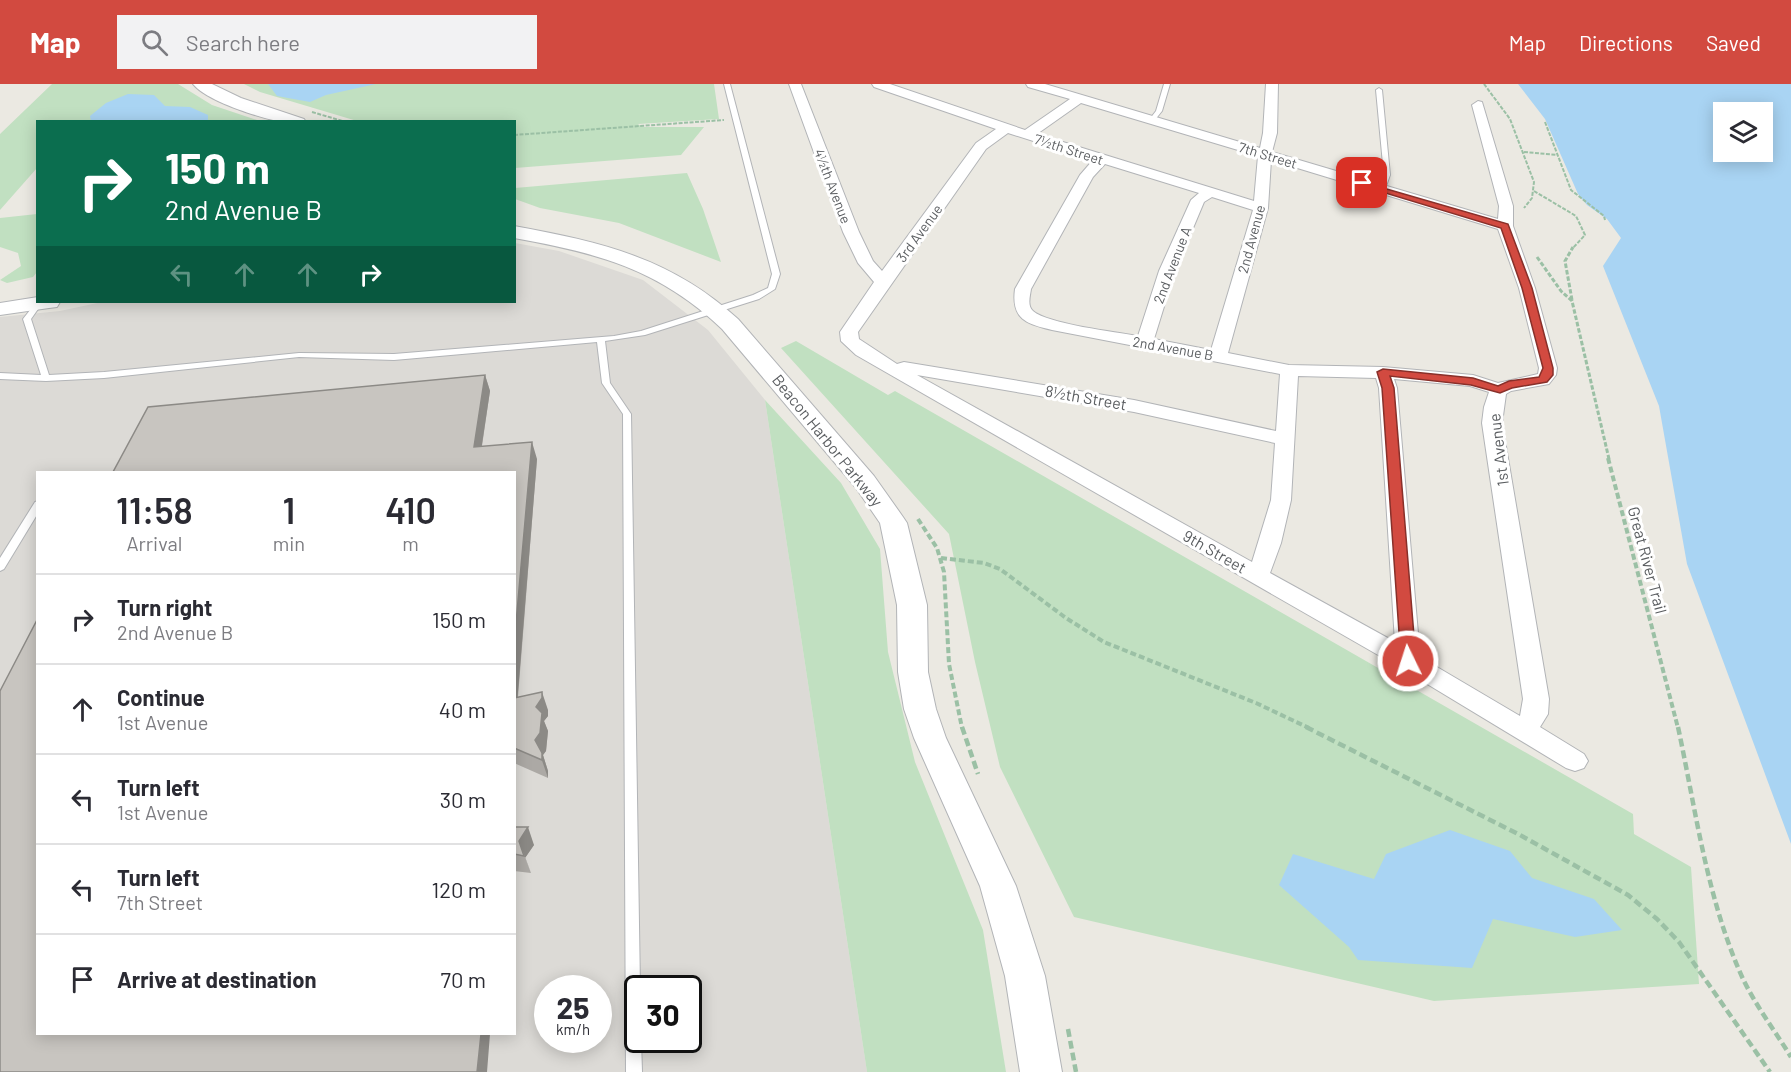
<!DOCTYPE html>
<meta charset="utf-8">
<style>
:root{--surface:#fff;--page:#f2f2f3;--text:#2b2b33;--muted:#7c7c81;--line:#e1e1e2;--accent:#d24a40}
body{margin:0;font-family:Barlow,sans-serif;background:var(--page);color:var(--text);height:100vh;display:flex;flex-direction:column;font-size:22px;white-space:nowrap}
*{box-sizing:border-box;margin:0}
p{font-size:20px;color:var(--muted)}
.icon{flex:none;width:33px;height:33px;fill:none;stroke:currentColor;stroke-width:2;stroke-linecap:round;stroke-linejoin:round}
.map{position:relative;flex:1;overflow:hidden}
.drawer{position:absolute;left:36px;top:387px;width:480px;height:564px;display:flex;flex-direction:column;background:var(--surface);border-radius:0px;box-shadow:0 3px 15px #0003}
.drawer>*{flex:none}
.hud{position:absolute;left:36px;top:36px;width:480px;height:183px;border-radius:0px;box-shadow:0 3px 15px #0003;background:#0b6e4f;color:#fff;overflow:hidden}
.tools{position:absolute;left:1713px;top:18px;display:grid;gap:12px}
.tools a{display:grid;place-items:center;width:60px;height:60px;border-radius:0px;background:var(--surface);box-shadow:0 3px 15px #0003;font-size:30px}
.speed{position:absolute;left:534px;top:891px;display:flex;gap:12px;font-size:30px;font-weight:700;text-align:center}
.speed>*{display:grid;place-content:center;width:78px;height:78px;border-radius:50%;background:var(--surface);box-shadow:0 3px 15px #0003;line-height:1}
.speed small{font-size:15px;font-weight:400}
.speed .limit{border:3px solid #111;border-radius:9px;background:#fff;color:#111}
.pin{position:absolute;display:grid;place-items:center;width:51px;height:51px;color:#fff;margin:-26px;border-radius:12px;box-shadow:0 3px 9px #0006}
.me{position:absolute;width:66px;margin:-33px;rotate:356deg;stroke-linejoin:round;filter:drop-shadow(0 0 4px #0008)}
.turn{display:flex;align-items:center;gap:21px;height:126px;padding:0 30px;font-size:27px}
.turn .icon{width:78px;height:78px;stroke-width:2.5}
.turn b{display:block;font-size:42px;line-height:51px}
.lanes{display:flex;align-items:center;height:57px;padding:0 30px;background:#0003;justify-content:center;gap:30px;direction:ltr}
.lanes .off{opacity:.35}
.eta{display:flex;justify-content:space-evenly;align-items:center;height:102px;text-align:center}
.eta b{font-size:36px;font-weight:600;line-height:42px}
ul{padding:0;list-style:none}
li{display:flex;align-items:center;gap:18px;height:90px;padding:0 30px;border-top:2px solid var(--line)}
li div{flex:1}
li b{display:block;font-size:22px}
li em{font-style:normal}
header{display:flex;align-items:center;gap:36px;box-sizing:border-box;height:84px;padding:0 30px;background:var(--accent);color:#fff}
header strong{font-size:28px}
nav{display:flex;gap:33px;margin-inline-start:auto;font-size:21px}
.search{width:420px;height:54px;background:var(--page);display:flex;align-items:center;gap:15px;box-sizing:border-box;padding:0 21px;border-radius:0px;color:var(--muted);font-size:22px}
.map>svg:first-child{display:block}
</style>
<header>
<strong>Map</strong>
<div class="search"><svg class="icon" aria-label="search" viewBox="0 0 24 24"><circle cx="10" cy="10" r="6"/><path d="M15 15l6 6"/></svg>Search here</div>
<nav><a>Map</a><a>Directions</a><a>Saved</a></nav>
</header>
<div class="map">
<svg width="1791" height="988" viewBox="0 0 1791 988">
<rect width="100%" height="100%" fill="#ebe9e2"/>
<path fill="#dcdad6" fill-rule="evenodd" d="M515,159L559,167L643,196L708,246L765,316L867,988H0V233L60,227L102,218H514ZM38,388H514V950H38ZM548,904H598V956H548ZM638,904H688V956H638Z"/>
<path fill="#c1e0c1" d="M52,0H178L212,21L260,37L38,38L37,84L0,126V50Z
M244,0H714L719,35L638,40L642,43H704L681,71L515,84L514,38L357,37L260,8Z
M687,89L703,125L721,178L619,139L540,124L515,115V104Z
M37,130V188L33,193L7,199L0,196L21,182L18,169L0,163V134Z
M796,257L888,311L895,307L1633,730L1634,750L1691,783L1699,900L1434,917L1074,833L1000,683L975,578L949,450L781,264Z
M765,316L841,399L880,465L888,568L915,678L983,846L1006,988H867Z"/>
<path fill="#a9d4f3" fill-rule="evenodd" d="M268,0H376L326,11L310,18L277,12Z
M1518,0H1791V760L1687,480L1659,322L1603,182L1621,154L1607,135L1587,121L1578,110L1545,35ZM1724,28H1762V68H1724Z
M128,10L154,11L165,22L190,23L208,31V37H91L90,32L106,19Z
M1450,746L1510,767L1532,794L1594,815L1622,846L1575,853L1493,835L1472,884L1358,876L1349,863L1279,801L1293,770L1374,795L1386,770Z"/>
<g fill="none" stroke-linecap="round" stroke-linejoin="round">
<g stroke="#b2b4b7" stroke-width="2">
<path id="service" d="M724,0H730L780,190L775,205L759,215L645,251L605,257L610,299L631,330L640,904H638V956H641L642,988H626L623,330L602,299L597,258L394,276L299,273L104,294L46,297L0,295V289L41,291L23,235L38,216V218H43L31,235L49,291L104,288L299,269L394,270L614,252L641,247L753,211L768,204L772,190Z
M1164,0H1170L1162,27L1154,37H1150L1149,36L1156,27Z
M1379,4L1382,6L1390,91L1385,105L1382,107L1379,105L1384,91L1376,6Z
M38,417V429L4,485L0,487V474L35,418Z"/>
</g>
<g stroke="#b2b4b7" stroke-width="2">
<path id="minor" d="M789,0H801L859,148L873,177L882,187L976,59L996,45L874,3L872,0H890L1025,46L1070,15L1028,3L1026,0H1045L1260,64L1263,49L1266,0H1278L1277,49L1272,68L1498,135L1499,122L1472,21L1478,17L1482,18L1513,122V142L1535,204L1557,284L1556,291L1549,300L1511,307L1506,310L1502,339L1549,615L1548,630L1540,643L1584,670L1588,677L1584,684L1575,687L1566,684L1399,583L856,271L841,257L840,248L874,198L858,179L843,148ZM1081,19L1258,72L1254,117L1037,50ZM1008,49L1093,76L1080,91L1015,205C1011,235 1026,240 1052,246L1280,290L1276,347L1134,316L904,278L897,280L859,255L858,248L986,65ZM1271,76L1498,145L1519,204L1539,284L1538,290L1498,299L1473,291L1383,283L1289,281L1228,269L1268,124ZM1105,80L1199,109L1191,116L1159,187L1138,252C1116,248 1048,240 1033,227C1027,222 1030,212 1031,205L1093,93ZM1212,113L1253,126L1211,266L1154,255L1175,187L1204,118ZM917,291L1134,328L1275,359L1271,416L1252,478ZM1298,292L1376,294L1379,304L1395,558L1270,489L1281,459L1291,416ZM1394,295L1470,302L1489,308L1484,323L1482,339L1523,615L1520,632L1420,573L1397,304Z"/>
</g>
<g stroke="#b2b4b7" stroke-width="2">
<path id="tertiary" d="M193,0H212L241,14L304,35L306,38C297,38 286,39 277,37C255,32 207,17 193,0Z
M514,142C602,158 671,174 738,235L874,392L903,433L907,439L927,521L928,588L936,625L946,654L1016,802L1045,892L1062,988H1020L1005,892L980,802L914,654L904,625L898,588L897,521L880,439L856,404L722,245C659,185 598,169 514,154Z
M38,213V218H60L57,223L49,224L0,231V219Z"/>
</g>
<path stroke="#9bc0a5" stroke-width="2" stroke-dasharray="4 1.5" stroke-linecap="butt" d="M1484,0L1510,35L1534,98L1532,114L1524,124
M312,28L346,38
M1545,38L1571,106L1604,132L1605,136
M514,51L724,36
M1524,68L1558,71
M1534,107L1576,132L1585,151L1572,165"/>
<path stroke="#9bc0a5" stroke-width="3" stroke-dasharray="4.5 2" stroke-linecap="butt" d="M1537,173L1561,207L1572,217L1609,375
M1572,216L1565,177L1573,163"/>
<path stroke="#9bc0a5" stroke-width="4" stroke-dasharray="6 3" stroke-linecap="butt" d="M1608,374L1678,644
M918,435L937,464L944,488L949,580L962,644
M941,474L984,479L1000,485L1066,534L1104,558L1256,619L1309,644"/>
<path stroke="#9bc0a5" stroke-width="4.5" stroke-dasharray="8 4" stroke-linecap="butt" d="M962,643L978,690
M1306,643L1520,751L1628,811L1657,835L1679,858L1770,988
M1678,643C1696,727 1707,816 1743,895C1756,922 1775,947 1791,973
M1068,945L1076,988"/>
<use href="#service" fill="#fff" fill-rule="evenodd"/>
<use href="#minor" fill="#fff" fill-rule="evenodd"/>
<use href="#tertiary" fill="#fff" fill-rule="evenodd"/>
</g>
<path fill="#aca9a5" d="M485,291L490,307L482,362L537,375L518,613L548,626V632L544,637L548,647L546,667L543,671L548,687V694L514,679V388L148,323Z
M514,743L534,761L525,774L531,789L514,787Z"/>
<path fill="#8c8a86" d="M485,291L490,307L479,380L474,363Z
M532,358L537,375L516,632L514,628V562Z
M542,608L548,626V632L544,637L548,647L546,667L543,671L548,687V694L535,656L536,623Z
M528,743L534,761L525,774L531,789L519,757Z
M481,950H490L487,988H477Z"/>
<path fill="#c8c5c0" stroke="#8c8a86" stroke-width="1.5" d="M485,291L474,363L532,358L514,562V388H113L148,323Z
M38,534V950H481L477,988H0V607Z
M542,608V614L536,623L542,629L540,649L535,656L542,669V676L514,664V614Z
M514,743H528L519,757L524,772L514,770Z"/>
<path fill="#d24a40" stroke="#88302a" stroke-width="1.5" d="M1359,97L1508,140L1532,204L1553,284V291L1547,298L1512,304L1500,309L1471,301L1390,292L1394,304L1416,577L1413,581H1403L1401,577L1382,304L1377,288L1383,285L1473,294L1498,302L1509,297L1539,293L1543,284L1522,204L1501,144L1359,101Z"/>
<g text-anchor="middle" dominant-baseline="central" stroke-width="6" stroke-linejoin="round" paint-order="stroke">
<g font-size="14" fill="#5a5d60" stroke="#fff">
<text transform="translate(1069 65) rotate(18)">7½th Street</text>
<text transform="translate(1268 71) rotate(17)">7th Street</text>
<text transform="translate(833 102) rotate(69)">4½th Avenue</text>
<text transform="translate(919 149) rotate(-54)">3rd Avenue</text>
<text transform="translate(1251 155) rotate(-75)">2nd Avenue</text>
<text transform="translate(1172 181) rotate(-69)">2nd Avenue A</text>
<text transform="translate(1173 264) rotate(10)">2nd Avenue B</text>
</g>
<g font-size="16" fill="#5a5d60" stroke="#fff">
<text transform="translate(1086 313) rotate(10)">8½th Street</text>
<text transform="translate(828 356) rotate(51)">Beacon Harbor Parkway</text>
<text transform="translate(1498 366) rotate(-97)">1st Avenue</text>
<text transform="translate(1215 467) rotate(30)">9th Street</text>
<text transform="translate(1648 476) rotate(75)">Great River Trail</text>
</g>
</g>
</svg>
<div class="tools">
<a><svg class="icon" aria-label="layers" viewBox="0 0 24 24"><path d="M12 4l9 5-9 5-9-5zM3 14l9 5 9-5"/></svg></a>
</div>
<div class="speed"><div>25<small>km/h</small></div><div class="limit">30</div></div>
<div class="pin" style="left:1362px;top:99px;background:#d93025"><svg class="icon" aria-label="arrive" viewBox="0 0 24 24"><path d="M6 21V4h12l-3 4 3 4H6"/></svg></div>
<svg class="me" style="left:1408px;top:577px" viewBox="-20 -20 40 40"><circle r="17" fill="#d24a40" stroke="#fff" stroke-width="3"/><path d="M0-11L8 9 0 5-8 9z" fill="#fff"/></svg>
<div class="hud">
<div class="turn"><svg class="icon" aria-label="right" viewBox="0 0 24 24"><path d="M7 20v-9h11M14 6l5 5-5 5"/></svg><div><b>150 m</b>2nd Avenue B</div></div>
<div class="lanes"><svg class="icon off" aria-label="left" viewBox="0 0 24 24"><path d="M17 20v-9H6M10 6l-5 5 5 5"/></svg><svg class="icon off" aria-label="ahead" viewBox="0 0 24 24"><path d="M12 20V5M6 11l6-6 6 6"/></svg><svg class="icon off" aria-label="ahead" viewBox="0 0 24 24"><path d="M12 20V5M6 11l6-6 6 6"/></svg><svg class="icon" aria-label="right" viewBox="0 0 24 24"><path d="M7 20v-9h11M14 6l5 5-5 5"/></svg></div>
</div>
<section class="drawer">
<div class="eta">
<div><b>11:58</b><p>Arrival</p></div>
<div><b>1</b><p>min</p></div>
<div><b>410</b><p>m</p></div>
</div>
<ul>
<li><svg class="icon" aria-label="right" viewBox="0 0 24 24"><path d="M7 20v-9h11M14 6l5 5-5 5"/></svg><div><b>Turn right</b><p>2nd Avenue B</p></div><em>150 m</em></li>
<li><svg class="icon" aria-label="ahead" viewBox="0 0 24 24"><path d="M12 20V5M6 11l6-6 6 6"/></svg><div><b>Continue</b><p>1st Avenue</p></div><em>40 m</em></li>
<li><svg class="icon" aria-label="left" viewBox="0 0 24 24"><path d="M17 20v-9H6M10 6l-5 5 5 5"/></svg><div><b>Turn left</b><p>1st Avenue</p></div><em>30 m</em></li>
<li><svg class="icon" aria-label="left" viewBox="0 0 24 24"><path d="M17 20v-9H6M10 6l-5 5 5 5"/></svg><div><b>Turn left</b><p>7th Street</p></div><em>120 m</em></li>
<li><svg class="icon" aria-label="arrive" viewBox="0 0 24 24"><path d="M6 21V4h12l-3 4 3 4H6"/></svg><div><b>Arrive at destination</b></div><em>70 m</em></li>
</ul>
</section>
</div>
